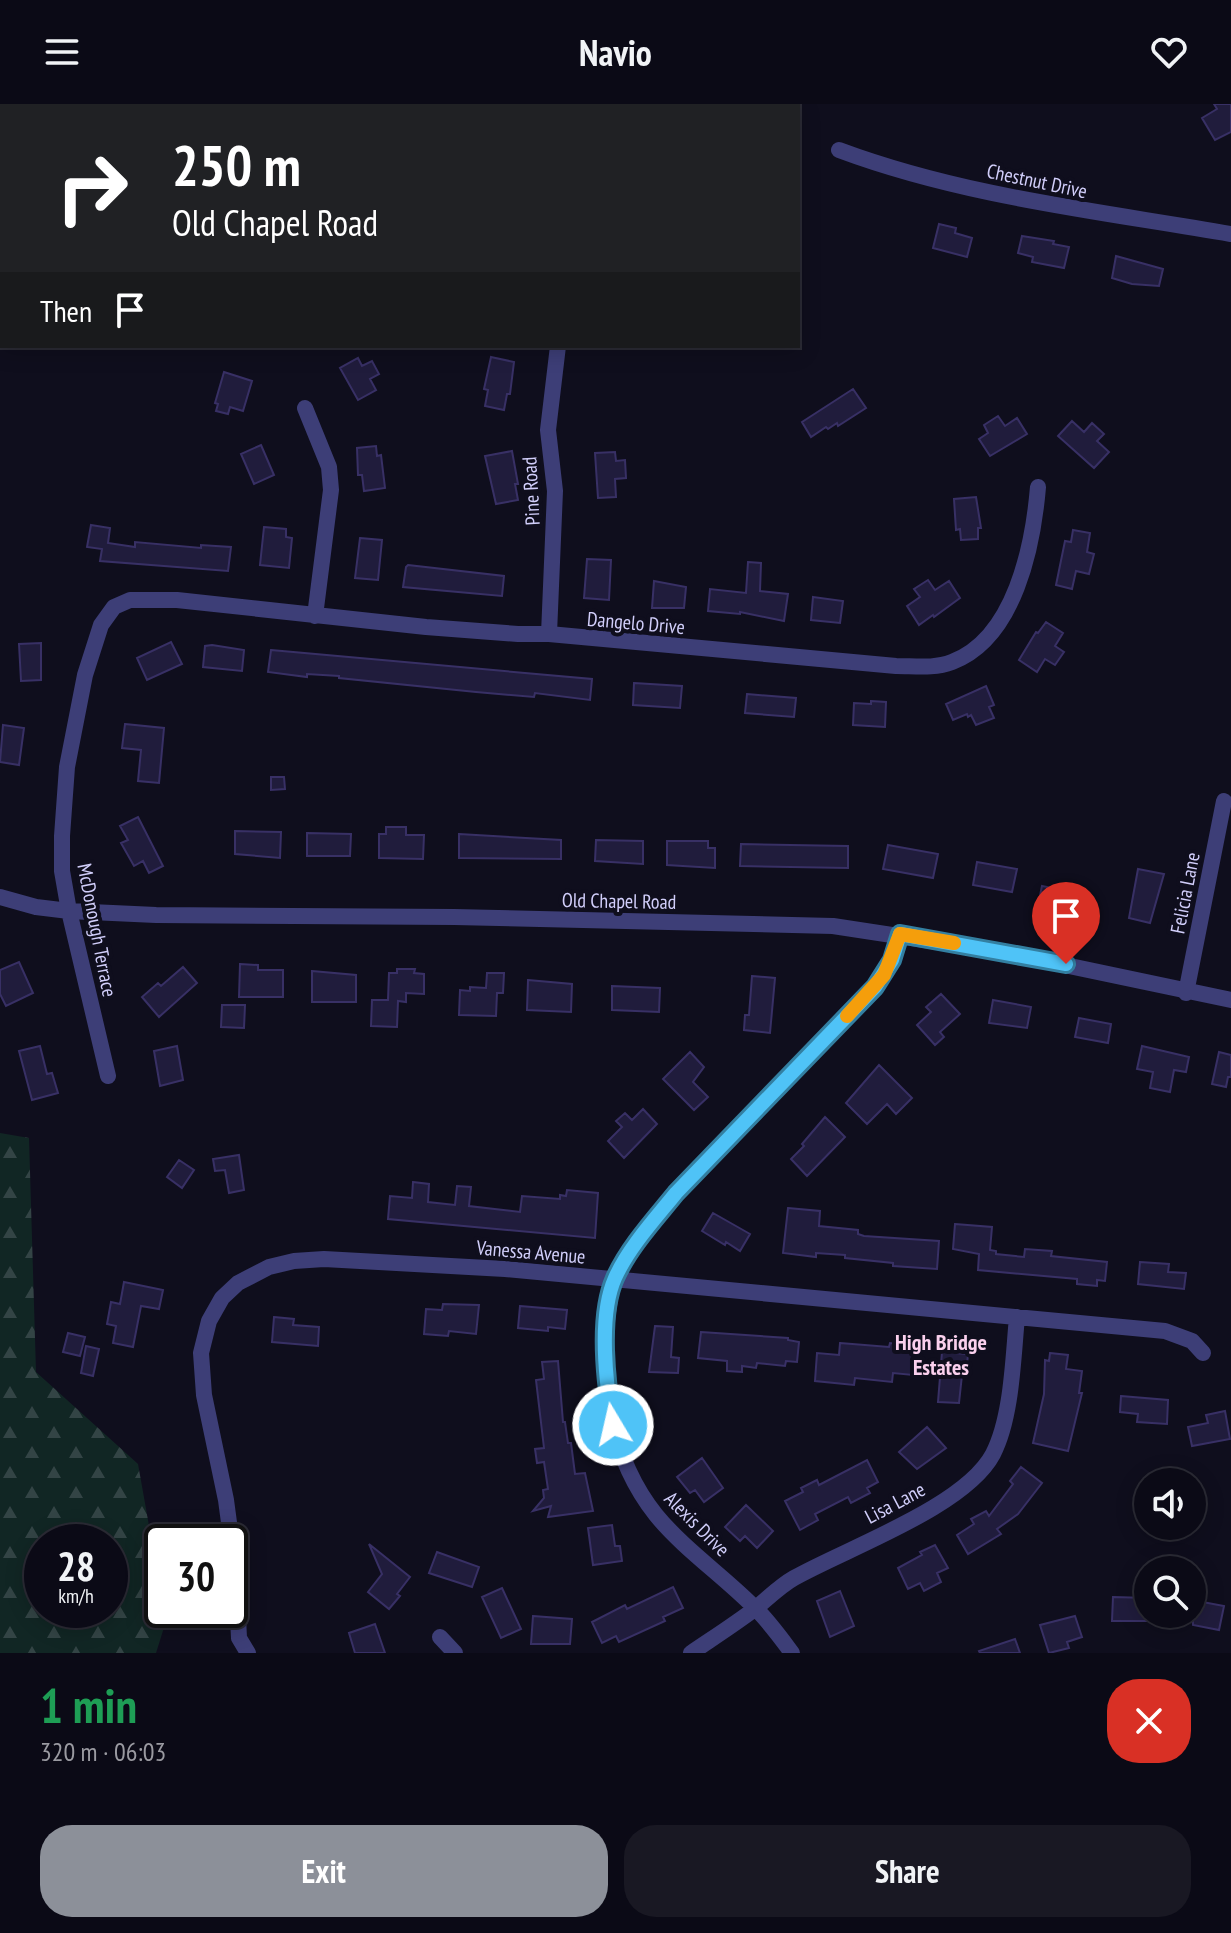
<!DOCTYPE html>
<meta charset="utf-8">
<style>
:root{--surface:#0b0a16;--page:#191823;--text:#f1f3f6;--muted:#9a9aa1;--line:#2b2b35;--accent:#8c9099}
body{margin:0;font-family:"PT Sans Narrow",sans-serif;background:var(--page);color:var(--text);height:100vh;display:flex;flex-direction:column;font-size:30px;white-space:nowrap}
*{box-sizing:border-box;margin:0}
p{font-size:26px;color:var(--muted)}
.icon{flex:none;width:44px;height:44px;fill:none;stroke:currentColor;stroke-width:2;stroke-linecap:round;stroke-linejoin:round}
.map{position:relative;height:1549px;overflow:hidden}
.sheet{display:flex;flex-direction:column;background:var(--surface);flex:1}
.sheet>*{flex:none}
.banner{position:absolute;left:0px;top:0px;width:800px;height:244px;box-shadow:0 4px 20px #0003,0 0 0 2px var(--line);background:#202124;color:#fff;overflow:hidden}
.tools{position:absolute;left:1134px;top:1364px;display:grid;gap:16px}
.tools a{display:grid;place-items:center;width:72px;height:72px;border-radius:50%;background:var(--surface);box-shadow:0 4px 20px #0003,0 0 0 2px var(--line);font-size:40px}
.speed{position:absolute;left:24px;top:1420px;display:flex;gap:16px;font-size:40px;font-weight:700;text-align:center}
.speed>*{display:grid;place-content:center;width:104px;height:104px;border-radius:50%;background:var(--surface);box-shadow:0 4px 20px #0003,0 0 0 2px var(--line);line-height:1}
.speed small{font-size:20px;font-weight:400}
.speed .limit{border:4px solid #111;border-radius:12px;background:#fff;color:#111}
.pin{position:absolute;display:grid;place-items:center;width:68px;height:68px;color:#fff;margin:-82px -34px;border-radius:50% 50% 50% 0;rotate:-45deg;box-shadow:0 0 8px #0007}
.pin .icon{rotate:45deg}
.me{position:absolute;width:88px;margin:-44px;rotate:351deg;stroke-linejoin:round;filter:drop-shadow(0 0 6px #0008)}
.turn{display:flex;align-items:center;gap:28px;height:168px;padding:0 40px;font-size:36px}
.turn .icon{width:104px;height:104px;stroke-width:2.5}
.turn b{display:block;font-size:56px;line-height:68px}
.then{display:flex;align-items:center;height:76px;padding:0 40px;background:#0003;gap:16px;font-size:30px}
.round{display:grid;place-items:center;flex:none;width:84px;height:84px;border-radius:32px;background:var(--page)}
.overview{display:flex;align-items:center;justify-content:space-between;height:136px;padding:0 40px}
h1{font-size:48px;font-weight:800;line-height:60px;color:#1e9e55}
.cta{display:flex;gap:16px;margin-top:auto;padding:16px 40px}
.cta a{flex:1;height:92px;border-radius:32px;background:var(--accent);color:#fff;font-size:32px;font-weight:800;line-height:92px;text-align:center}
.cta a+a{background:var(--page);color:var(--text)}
header{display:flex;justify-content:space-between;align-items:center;height:104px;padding:0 40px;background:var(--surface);font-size:36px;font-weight:800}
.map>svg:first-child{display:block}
</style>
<header><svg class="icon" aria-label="menu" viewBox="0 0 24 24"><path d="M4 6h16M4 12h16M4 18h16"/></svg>Navio<svg class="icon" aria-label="heart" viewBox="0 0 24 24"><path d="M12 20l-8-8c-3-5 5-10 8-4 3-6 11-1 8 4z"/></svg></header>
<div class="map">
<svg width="1231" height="1549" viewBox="0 0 1231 1549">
<defs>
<pattern id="forest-firs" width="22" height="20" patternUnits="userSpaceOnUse" patternTransform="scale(2)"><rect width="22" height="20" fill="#112624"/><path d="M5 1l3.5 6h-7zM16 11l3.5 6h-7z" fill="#334445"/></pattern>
</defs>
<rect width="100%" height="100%" fill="#0f0e1d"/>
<path fill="url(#forest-firs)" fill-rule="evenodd" d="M0,1029L29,1034L36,1268L138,1360L166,1517L156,1549H0ZM42,1438H110V1506H42Z"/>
<path fill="#201c3c" stroke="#383065" stroke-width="2" d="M1214,0H1231V28L1215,36L1202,14L1217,5Z
M939,120L956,124L955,129L972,134L967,153L933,144Z
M1022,132L1054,137L1053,140L1069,143L1064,164L1032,158L1033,153L1018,149Z
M1116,152L1163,165L1159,182L1132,180L1112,174Z
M491,253L514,258L510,290H507L504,306L485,302L488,286L484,285Z
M358,254L362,262L372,257L379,270L370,275L376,286L358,296L340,264Z
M224,268L252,277L243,307L230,303L228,310L216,307L218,300L215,299Z
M853,285L866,304L838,322L837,319L828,325L826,323L811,333L802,318Z
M998,312L1005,322L1017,314L1027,330L990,352L979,335L988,329L984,321Z
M1072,317L1084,328L1092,319L1104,330L1097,337L1109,348L1094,364L1058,332Z
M261,341L274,371L254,380L241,350Z
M376,342L377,352L381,351L385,384L364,387L362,371H358L357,344Z
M512,347L518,380H515L518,396L496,400L485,352Z
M615,348L616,357L625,356L626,374L615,375L616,393L598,394L595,349Z
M976,393L981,424H978V435L961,436L960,425L956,426L954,395Z
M91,421L110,424L108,439L135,443V438L201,444V441L231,443L228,467L100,457L102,445L87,443Z
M264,423L286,425V433L292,434L289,464L260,461Z
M1073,426L1090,429L1087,448L1094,450L1089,470L1076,467L1072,485L1056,481L1065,437L1071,438Z
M360,434L382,436L378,476L355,474Z
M587,455L611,456L609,496L584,494Z
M748,458L761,459L760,487L788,490L784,517L740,508V510L708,507L710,485L746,489Z
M408,461L504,472L502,492L403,483L406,463Z
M928,476L935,486L949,477L960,494L934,513L933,511L919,521L907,502L920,493L914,485Z
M654,477L686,483L684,504H652Z
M813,493L843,497L840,519L811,516Z
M1046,518L1063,529L1055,542L1064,548L1055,561L1045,555L1037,568L1019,556L1036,528L1038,529Z
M171,538L182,560L147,576L137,554Z
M41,539V576L21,577L19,540Z
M212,541L244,546L242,567L203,563L205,542Z
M271,546L592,575L590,596L535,589L534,593L476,588L339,574V572L307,570V573L268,568Z
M634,579L682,582L680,604L633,601Z
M986,582L994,601L989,603L994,614L976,621L971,611L968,613L967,610L953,616L946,600Z
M747,590L796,594L794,613L745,609Z
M871,597L886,598L885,623L853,621L854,599L871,600Z
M125,620L164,624L159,679L138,677L141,646L122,644Z
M3,621L24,624L19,661L0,658Z
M271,673H284L285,685L271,686Z
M138,713L163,762L149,769L143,757L134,762L121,739L128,736L120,722Z
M386,723H406V731H424L423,755L379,754V730H386Z
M235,727L281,728L280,754L235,750Z
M307,729L351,730L350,752H307Z
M459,730L561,736V755L459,754Z
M596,736L643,737V760L595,757Z
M667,737H708V744H715V764L667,761Z
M741,740L848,742V764L740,762Z
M888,741L938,750L933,774L883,765Z
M977,758L1017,765L1012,788L973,781Z
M1138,765L1164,770L1150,819L1129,814Z
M1042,782L1082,790L1078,808L1071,807L1070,810L1049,806L1050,803L1038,801Z
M19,858L33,889L6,902L0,890V866Z
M240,860L258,861V866H283V893H239Z
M183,863L197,879L159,913L142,893L158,879L161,882Z
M397,865H415L414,869L424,870V890L406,889V898L398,897L397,923L371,922L372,896H388L389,869H397Z
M312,867L356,871V898H312Z
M487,869H504L503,889H497L496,912L459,911L460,886L470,887V883L486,884Z
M752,872L775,874L770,929L744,926L745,911H749Z
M528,876L572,880L571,908L527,906Z
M612,882L660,884L659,908L612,906Z
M941,890L960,910L940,928L944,933L935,941L917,921L931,908L926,903Z
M993,896L1031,903L1027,924L989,919Z
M222,901H245L244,924L221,923Z
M1079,914L1111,920L1108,939L1075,933Z
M40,942L47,970L52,969L58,989L32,996L19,947Z
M177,942L183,976L160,982L154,947Z
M1142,942L1189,953L1186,968L1174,966L1170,988L1150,984L1153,968L1137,965Z
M690,948L704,963L693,978L708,993L694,1006L663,975Z
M1219,948L1231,951V973H1228L1226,983L1212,980Z
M879,961L912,994L896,1010L887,1000L867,1020L846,999Z
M643,1005L657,1020L624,1054L608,1037L622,1023L616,1017L625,1009L632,1016Z
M825,1013L845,1033L807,1072L791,1055L804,1042L802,1040Z
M239,1051L244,1086L229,1089L225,1066L215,1067L213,1055Z
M179,1056L194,1066L182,1084L167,1073Z
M413,1078L429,1080L428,1098L455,1101L457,1082L471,1083L469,1102L520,1108L522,1092L560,1095V1091L566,1092L567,1086L598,1089L595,1134L388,1115L390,1092L412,1094Z
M788,1104L820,1107L819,1122L858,1126V1130L864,1132L939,1137L937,1165L893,1162V1159L845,1154V1151L816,1149V1153L783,1149Z
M713,1109L750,1130L740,1147L726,1138L725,1141L702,1127Z
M955,1120L992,1123L990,1146L996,1147V1150L1024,1153L1025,1145L1052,1147L1051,1152L1107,1158L1105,1177L1097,1176V1182L1077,1180V1175L978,1166L979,1150L953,1145Z
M1140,1158L1169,1160L1168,1168L1186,1169L1184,1185L1138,1180Z
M124,1178L163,1186L159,1205L141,1202L133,1243L113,1239L116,1222L107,1220L111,1198L120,1200Z
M443,1200L479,1201L476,1230L449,1227L448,1232L424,1230L426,1205L442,1206Z
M520,1202L567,1206L565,1225L548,1223V1227L518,1224Z
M274,1213L294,1215L293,1221L319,1223L318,1242L272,1238Z
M655,1222L673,1223L671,1253L679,1254L678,1269L649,1268Z
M701,1228L788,1234V1236L799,1238L797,1258L786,1257L785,1262L757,1259L756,1264L742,1262V1268L727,1267V1257L698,1254Z
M68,1229L85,1233L80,1252L63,1248Z
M840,1239L889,1243L890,1239L907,1241V1244L916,1246L913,1271L893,1269L892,1278L855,1274L854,1281L815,1277L817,1249L839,1251Z
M86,1242L99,1245L93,1272L81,1269Z
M942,1248L968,1250L966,1272L962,1271L959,1299L938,1298Z
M1050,1249L1068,1251L1066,1265L1082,1267L1079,1289H1082L1068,1347L1033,1339L1044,1290L1045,1256L1049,1257Z
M558,1257L563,1318H565L568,1339H571L575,1370L585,1369L593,1407L548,1413L551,1402L533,1407L544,1394L543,1386L548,1385L544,1358L537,1359L535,1345L544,1344L536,1276L544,1275L542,1258Z
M1121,1292L1168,1296L1167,1320L1137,1318L1138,1310L1120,1308Z
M1225,1307L1230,1335L1192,1342L1188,1323L1208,1319L1206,1311Z
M927,1323L946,1344L917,1365L899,1348Z
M702,1354L723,1384L704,1398L695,1386L690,1389L677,1373Z
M867,1356L878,1378L867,1384L870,1389L851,1399L848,1393L815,1410L818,1416L800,1426L785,1397L803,1388L801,1384L817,1376L819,1381Z
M1021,1363L1042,1379L1018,1410L997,1425L1001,1430L968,1450L957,1431L974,1420L971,1415L986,1407L989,1412L1013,1380L1010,1377Z
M746,1401L773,1427L757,1444L745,1432L740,1437L725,1423Z
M612,1421L615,1442H620L622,1457L593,1461L588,1424Z
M369,1440L410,1473L397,1490L400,1492L389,1505L368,1488L382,1470Z
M935,1441L948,1464L937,1469L941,1478L924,1487L920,1479L908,1485L898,1464L922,1451L920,1448Z
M437,1448L479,1463L472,1483L429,1469Z
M673,1483L683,1504L663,1513L665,1517L619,1538L616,1532L602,1539L592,1518L625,1501L627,1505Z
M502,1484L521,1525L501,1534L482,1493Z
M840,1487L854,1522L830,1533L817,1497Z
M1113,1493L1148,1494V1517H1112Z
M1192,1496L1224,1502L1219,1526L1193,1521Z
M533,1512L572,1515L570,1540H531Z
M1075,1512L1082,1533L1067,1538L1069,1544L1049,1549L1040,1521Z
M375,1520L385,1549H355L349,1529Z
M1015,1535L1020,1549H980L979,1547Z"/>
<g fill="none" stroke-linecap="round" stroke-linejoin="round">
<path stroke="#3d3e77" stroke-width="16" d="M615,2V1
M839,46C965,93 1099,107 1231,130
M305,304L329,363L331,386L315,512
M549,530L555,387L548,326L558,242
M0,793L36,803L69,807L156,811L454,813L833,822L1003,848L1231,896
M1186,889L1224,697
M108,972L69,807L62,767V732L67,663L85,571L101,521L114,503L130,496H177L426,523L518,530H549L896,562C915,562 934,565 952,558C1015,534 1033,442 1038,383
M440,1533L455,1549
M248,1549L239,1534L236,1471L226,1396L204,1291L201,1249L209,1217L222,1194L238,1179L269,1163L294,1157L324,1155L505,1165L1165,1227L1192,1237L1203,1249
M691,1549C713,1534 735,1520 756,1504C768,1494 780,1482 794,1474C847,1444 965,1403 993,1350C1012,1313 1013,1254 1017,1213
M792,1549C780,1533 768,1516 753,1502C722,1471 684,1445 656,1411C612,1356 597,1276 608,1208C610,1197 611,1183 616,1173C631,1142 654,1115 676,1089L875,883L892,856L900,830"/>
</g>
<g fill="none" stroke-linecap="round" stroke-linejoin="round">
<g stroke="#337fa1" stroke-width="20">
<path id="route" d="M613,1321C606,1280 598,1212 615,1174C629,1143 655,1115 676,1089L875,883L892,856L900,830L1066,860"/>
</g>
<use href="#route" stroke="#4fc3f7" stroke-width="14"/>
<path stroke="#f59e0b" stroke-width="14" d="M847,912L884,871L900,830L954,839"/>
</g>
<g text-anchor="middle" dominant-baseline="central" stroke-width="8" stroke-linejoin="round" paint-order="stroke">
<g font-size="20" fill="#d1cefa" stroke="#0f0e1d">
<text transform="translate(1037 77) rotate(12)">Chestnut Drive</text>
<text transform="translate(531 387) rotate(-93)">Pine Road</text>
<text transform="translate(636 519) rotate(5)">Dangelo Drive</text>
<text transform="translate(1185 789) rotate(-79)">Felicia Lane</text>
<text transform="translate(619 797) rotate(1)">Old Chapel Road</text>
<text transform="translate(97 826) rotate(79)">McDonough Terrace</text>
<text transform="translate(531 1148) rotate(5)">Vanessa Avenue</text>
<text transform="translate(895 1399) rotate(-28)">Lisa Lane</text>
<text transform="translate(697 1420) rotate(45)">Alexis Drive</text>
</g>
<g font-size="22" font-weight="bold" fill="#fad0ed" stroke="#0f0e1d">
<text x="941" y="1238">High Bridge<tspan x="941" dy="25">Estates</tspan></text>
</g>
</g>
</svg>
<div class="tools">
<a><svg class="icon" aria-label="sound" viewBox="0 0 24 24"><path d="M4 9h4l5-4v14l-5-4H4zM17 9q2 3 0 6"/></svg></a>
<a><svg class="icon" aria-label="search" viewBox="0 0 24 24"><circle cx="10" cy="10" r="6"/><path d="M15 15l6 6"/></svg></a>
</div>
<div class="speed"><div>28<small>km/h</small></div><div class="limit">30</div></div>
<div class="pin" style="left:1066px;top:860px;background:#d93025"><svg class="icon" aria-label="arrive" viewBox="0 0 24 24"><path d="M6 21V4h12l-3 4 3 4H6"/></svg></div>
<svg class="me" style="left:613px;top:1321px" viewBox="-20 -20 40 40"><circle r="17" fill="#4fc3f7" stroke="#fff" stroke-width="3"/><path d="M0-11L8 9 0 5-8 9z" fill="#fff"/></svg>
<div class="banner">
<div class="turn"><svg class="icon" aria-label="right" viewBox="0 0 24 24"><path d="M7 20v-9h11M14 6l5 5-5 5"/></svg><div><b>250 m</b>Old Chapel Road</div></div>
<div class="then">Then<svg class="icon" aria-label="arrive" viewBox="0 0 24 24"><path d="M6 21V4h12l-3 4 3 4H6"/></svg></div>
</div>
</div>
<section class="sheet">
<div class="overview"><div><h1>1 min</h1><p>320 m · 06:03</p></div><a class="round" style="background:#d93025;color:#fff"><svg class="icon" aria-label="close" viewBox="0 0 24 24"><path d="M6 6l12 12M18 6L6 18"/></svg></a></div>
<div class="cta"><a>Exit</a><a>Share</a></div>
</section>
